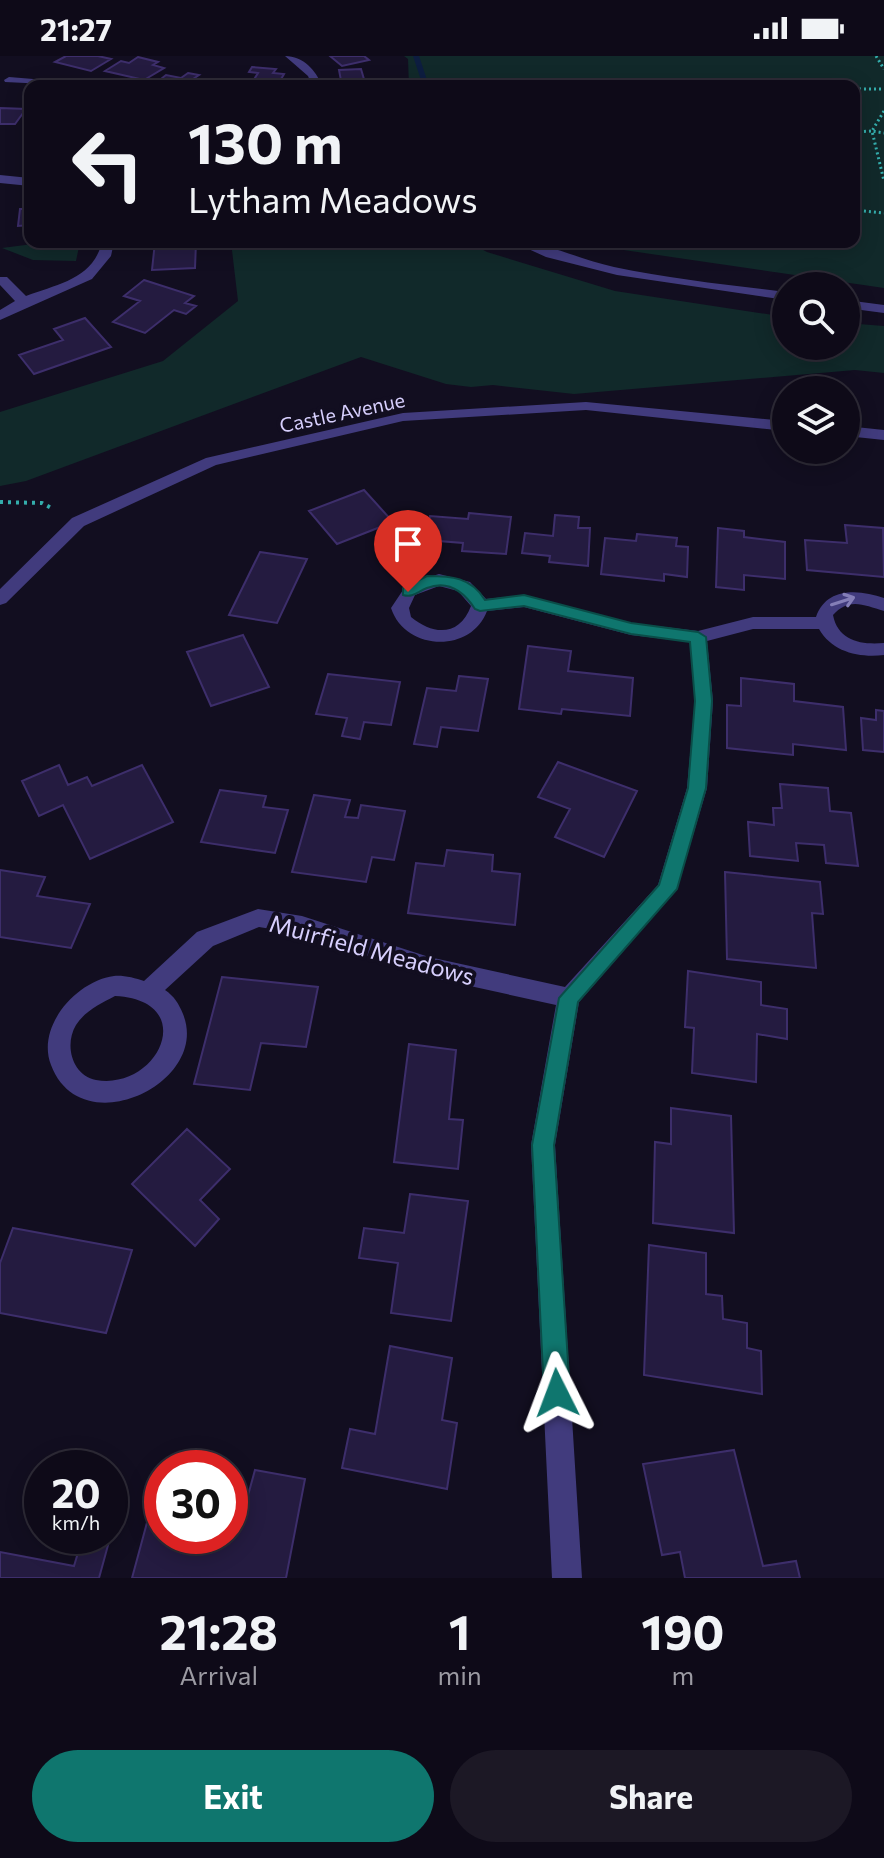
<!DOCTYPE html>
<style>
:root{--surface:#0e0a18;--page:#1c1825;--text:#f1f3f6;--muted:#9b9aa2;--line:#2e2b37;--accent:#0f766e}
body{margin:0;font-family:Commissioner,sans-serif;background:var(--page);color:var(--text);height:100vh;display:flex;flex-direction:column;font-size:30px;white-space:nowrap}
*{box-sizing:border-box;margin:0}
p{font-size:26px;color:var(--muted)}
.icon{flex:none;width:44px;height:44px;fill:none;stroke:currentColor;stroke-width:2;stroke-linecap:round;stroke-linejoin:round}
.map{position:relative;height:1522px;overflow:hidden}
.panel{display:flex;flex-direction:column;background:var(--surface);flex:1}
.panel>*{flex:none}
.top-card{position:absolute;left:24px;top:24px;width:836px;height:168px;border-radius:16px;box-shadow:0 4px 20px #0003,0 0 0 2px var(--line);background:#0e0a18;color:var(--text);overflow:hidden}
.buttons{position:absolute;left:772px;top:216px;display:grid;gap:16px}
.buttons a{display:grid;place-items:center;width:88px;height:88px;border-radius:50%;background:var(--surface);box-shadow:0 4px 20px #0003,0 0 0 2px var(--line);font-size:40px}
.speed{position:absolute;left:24px;top:1394px;display:flex;gap:16px;font-size:40px;font-weight:700;text-align:center}
.speed>*{display:grid;place-content:center;width:104px;height:104px;border-radius:50%;background:var(--surface);box-shadow:0 4px 20px #0003,0 0 0 2px var(--line);line-height:1}
.speed small{font-size:20px;font-weight:400}
.speed .limit{border:12px solid #d22;background:#fff;color:#111}
.pin{position:absolute;display:grid;place-items:center;width:68px;height:68px;color:#fff;margin:-82px -34px;border-radius:50% 50% 50% 0;rotate:-45deg;box-shadow:0 0 8px #0007}
.pin .icon{rotate:45deg}
.me{position:absolute;width:88px;margin:-44px;rotate:357deg;stroke-linejoin:round;filter:drop-shadow(0 0 6px #0008)}
.turn{display:flex;align-items:center;gap:28px;height:168px;padding:0 32px;font-size:36px}
.turn .icon{width:104px;height:104px;stroke-width:2.5}
.turn b{display:block;font-size:56px;line-height:68px}
.eta{display:flex;justify-content:space-evenly;align-items:center;height:136px;text-align:center}
.eta b{font-size:48px;font-weight:700;line-height:56px}
.primary-button{display:flex;gap:16px;margin-top:auto;padding:16px 32px}
.primary-button a{flex:1;height:92px;border-radius:48px;background:var(--accent);color:#fff;font-size:32px;font-weight:700;line-height:92px;text-align:center}
.primary-button a+a{background:var(--page);color:var(--text)}
.status{display:flex;justify-content:space-between;align-items:center;height:56px;padding:0 40px;background:var(--surface);direction:ltr}
.status svg{height:22px;fill:currentColor}
.map>svg:first-child{display:block}
</style>
<div class="status"><b>21:27</b><svg viewBox="0 0 49 12"><path d="M0 12V9h3v3zM5 12V6h3v6zM10 12V3h3v9zM15 12V0h3v12zM26 1h20v11H26zM47 4h2v5h-2z"/></svg></div>
<div class="map">
<svg width="884" height="1522" viewBox="0 0 884 1522">
<rect width="100%" height="100%" fill="#120e20"/>
<path fill="#11292a" d="M404,0H884V232L610,192L594,186H854V30H409L408,3Z
M48,186H80L76,205L33,204L2,192Z
M231,186H468L487,196L615,235L786,261V290H846V267L884,270V317L855,314L574,338L493,329L471,331L446,328L361,301L26,425L0,430V356L163,305L238,245Z"/>
<g fill="none" stroke-linecap="round" stroke-linejoin="round">
<path fill="#0d1d40" fill-rule="evenodd" d="M413,0H419L429,30H423Z"/>
</g>
<path fill="#241b40" stroke="#3d2e6b" stroke-width="2" d="M66,0H98L111,3L91,15L55,6Z
M330,0H364L369,4L342,10Z
M138,1L158,6L153,9L164,12L144,24L105,15L121,5L129,7Z
M252,11L276,13L273,17L284,18L277,30H250L258,17L249,16Z
M361,13L366,30H342L339,14Z
M188,17L199,19L193,23L202,25L195,30H152L166,19L181,22Z
M0,52L26,53L15,68H0Z
M20,153H30V169L18,170Z
M155,186H196L195,212L152,214Z
M144,224L194,240L185,247L196,250L186,258L174,254L145,277L113,266L140,245L124,240Z
M85,262L111,291L34,318L19,299L63,284L54,273Z
M364,434L393,466L337,488L309,455Z
M469,457L511,461L506,498L462,495L463,487L426,484L430,460L468,463Z
M555,459L579,461L578,472H590L588,510L549,506L550,500L522,497L525,477L553,480Z
M845,469L883,472L884,521L807,514L805,484L847,487Z
M718,472L744,475V481L785,486V523L744,519V534L716,531Z
M637,478L677,482L676,490L688,491L687,521L664,518V525L601,518L605,482L636,485Z
M260,496L307,503L277,567L229,559Z
M243,579L269,631L211,650L187,596Z
M528,590L571,595L568,615L633,622L630,660L562,653L561,658L519,653Z
M328,618L400,626L391,669L364,666L360,683L342,680L347,662L316,658Z
M459,620L488,623L478,675L441,671L437,691L414,688L427,632L456,635Z
M741,622L794,628V645L843,651L846,694L793,688V699L727,692V649L741,650Z
M876,654L884,655V696L863,694L861,662L876,664Z
M558,706L637,735L604,801L555,781L570,753L538,741Z
M59,709L68,729L87,721L92,730L142,709L173,766L90,803L63,749L39,760L22,725Z
M780,728L828,732L830,755L851,757L858,810L826,807L824,789L796,787L798,805L750,800L748,766L774,769L773,752H782Z
M220,734L266,740L263,751L288,754L275,797L201,786Z
M314,739L350,744L345,761L358,762L361,749L405,755L394,804L372,801L366,826L292,816Z
M447,794L493,799L492,815L520,818L515,869L408,857L416,807L444,810Z
M0,814L45,821L37,840L90,848L71,892L0,881Z
M725,816L820,826L823,858L812,857L816,912L727,903Z
M688,915L761,926V949L787,953V983L757,978L756,1026L692,1017L694,972L685,971Z
M222,921L318,931L306,991L261,987L250,1034L194,1028Z
M409,988L456,994L449,1063L463,1064L458,1113L394,1106Z
M671,1052L731,1060L734,1177L653,1167L655,1086L671,1088Z
M187,1073L230,1113L200,1144L219,1163L195,1190L132,1128Z
M410,1138L468,1145L451,1265L391,1257L398,1207L359,1202L364,1172L404,1177Z
M13,1172L132,1194L106,1277L0,1257V1207Z
M649,1189L706,1197V1238L722,1240L723,1263L747,1267V1292L761,1295L762,1338L644,1319Z
M390,1290L452,1302L442,1364L457,1367L447,1433L342,1412L350,1373L375,1378Z
M734,1394L763,1510L796,1505L800,1522H685L680,1496L662,1499L643,1408Z
M255,1414L305,1423L286,1522H132L158,1426L162,1427V1480H230V1440L247,1443Z
M83,1480L110,1482L99,1522H0V1496L74,1510Z"/>
<g fill="none" stroke-linecap="round" stroke-linejoin="round">
<path stroke="#34adac" stroke-width="3" stroke-dasharray="2 3" stroke-linecap="butt" d="M876,0L884,13
M854,33H884
M884,55L872,75L884,77
M854,76L872,75L884,125
M854,154L884,157"/>
<path stroke="#34adac" stroke-width="4" stroke-dasharray="3 5" stroke-linecap="butt" d="M0,446L42,447L53,453"/>
<path fill="#413b7d" fill-rule="evenodd" d="M285,0C303,0 316,14 322,30H312L308,20Z
M9,21L82,27L87,30L5,26L4,24Z
M0,119L30,122V130L0,127Z
M102,186H114L111,200L92,223L0,264V254L15,245L0,229V221H7L26,240C58,228 93,223 102,186Z
M513,186C547,186 581,204 614,211C671,223 729,229 786,236V244L617,219L546,201Z
M846,244L884,249V257L846,252Z
M586,346L786,365V375L586,354L403,365L216,409L84,470L6,547L0,549V533L72,462L206,402L403,357Z
M846,370L884,374V384L846,380Z
M439,518L470,526L486,543L524,539L631,567L698,575L753,561H816C826,531 859,533 884,542V555C864,549 849,541 833,559C838,585 861,589 884,587V599C859,602 832,596 819,573H753L707,585L713,645L707,732L677,833L579,946L555,1089L582,1522H552L531,1089L556,949L429,921L302,878L259,871L213,890L165,934C174,940 179,948 183,958C211,1027 81,1089 51,1009C36,971 76,925 114,920C123,919 135,922 144,925L197,876L258,853L302,860L429,901L565,931L658,829L687,732L695,645L690,586L631,579L524,551L487,555C471,598 405,595 391,552L407,528ZM439,530L458,535L471,550C460,580 434,580 411,561L409,552L415,539ZM115,940C200,944 159,1035 96,1024C72,1019 64,989 76,969C85,955 100,948 115,940Z"/>
</g>
<defs><path id="oneway-shaft" d="M-6 0H5M1.5-3L5.5 0L1.5 3" fill="none" stroke-width="1.6" stroke-linecap="round" stroke-linejoin="round" transform="scale(2)"/></defs>
<use stroke="#847eb7" href="#oneway-shaft" transform="translate(843 545) rotate(-18)"/>
<path fill="#0f766e" stroke="#0a4d48" stroke-width="2" d="M427,520C451,520 471,521 485,544L524,539L631,567L698,576L706,581L712,645L706,732L677,833L578,946L554,1089L570,1337L566,1345L557,1349L548,1345L544,1337L532,1089L559,942L659,829L688,732L695,645L690,586L631,578L524,550L480,555L475,553C464,536 448,524 427,532C417,536 413,542 403,539V532Z"/>
<g text-anchor="middle" dominant-baseline="central" stroke-width="8" stroke-linejoin="round" paint-order="stroke">
<g font-size="20" fill="#d7cffd" stroke="#120e20">
<text transform="translate(342 356) rotate(-12)">Castle Avenue</text>
</g>
<g font-size="24" fill="#d7cffd" stroke="#120e20">
<text transform="translate(372 893) rotate(15)">Muirfield Meadows</text>
</g>
</g>
</svg>
<div class="buttons">
<a><svg class="icon" aria-label="search" viewBox="0 0 24 24"><circle cx="10" cy="10" r="6"/><path d="M15 15l6 6"/></svg></a>
<a><svg class="icon" aria-label="layers" viewBox="0 0 24 24"><path d="M12 4l9 5-9 5-9-5zM3 14l9 5 9-5"/></svg></a>
</div>
<div class="speed"><div>20<small>km/h</small></div><div class="limit">30</div></div>
<div class="pin" style="left:408px;top:536px;background:#d93025"><svg class="icon" aria-label="arrive" viewBox="0 0 24 24"><path d="M6 21V4h12l-3 4 3 4H6"/></svg></div>
<svg class="me" style="left:557px;top:1337px" viewBox="-20 -20 40 40"><path d="M0-17L14 15 0 8-14 15z" fill="#0f766e" stroke="#fff" stroke-width="4"/></svg>
<div class="top-card">
<div class="turn"><svg class="icon" aria-label="left" viewBox="0 0 24 24"><path d="M17 20v-9H6M10 6l-5 5 5 5"/></svg><div><b>130 m</b>Lytham Meadows</div></div>
</div>
</div>
<section class="panel">
<div class="eta">
<div><b>21:28</b><p>Arrival</p></div>
<div><b>1</b><p>min</p></div>
<div><b>190</b><p>m</p></div>
</div>
<div class="primary-button"><a>Exit</a><a>Share</a></div>
</section>
